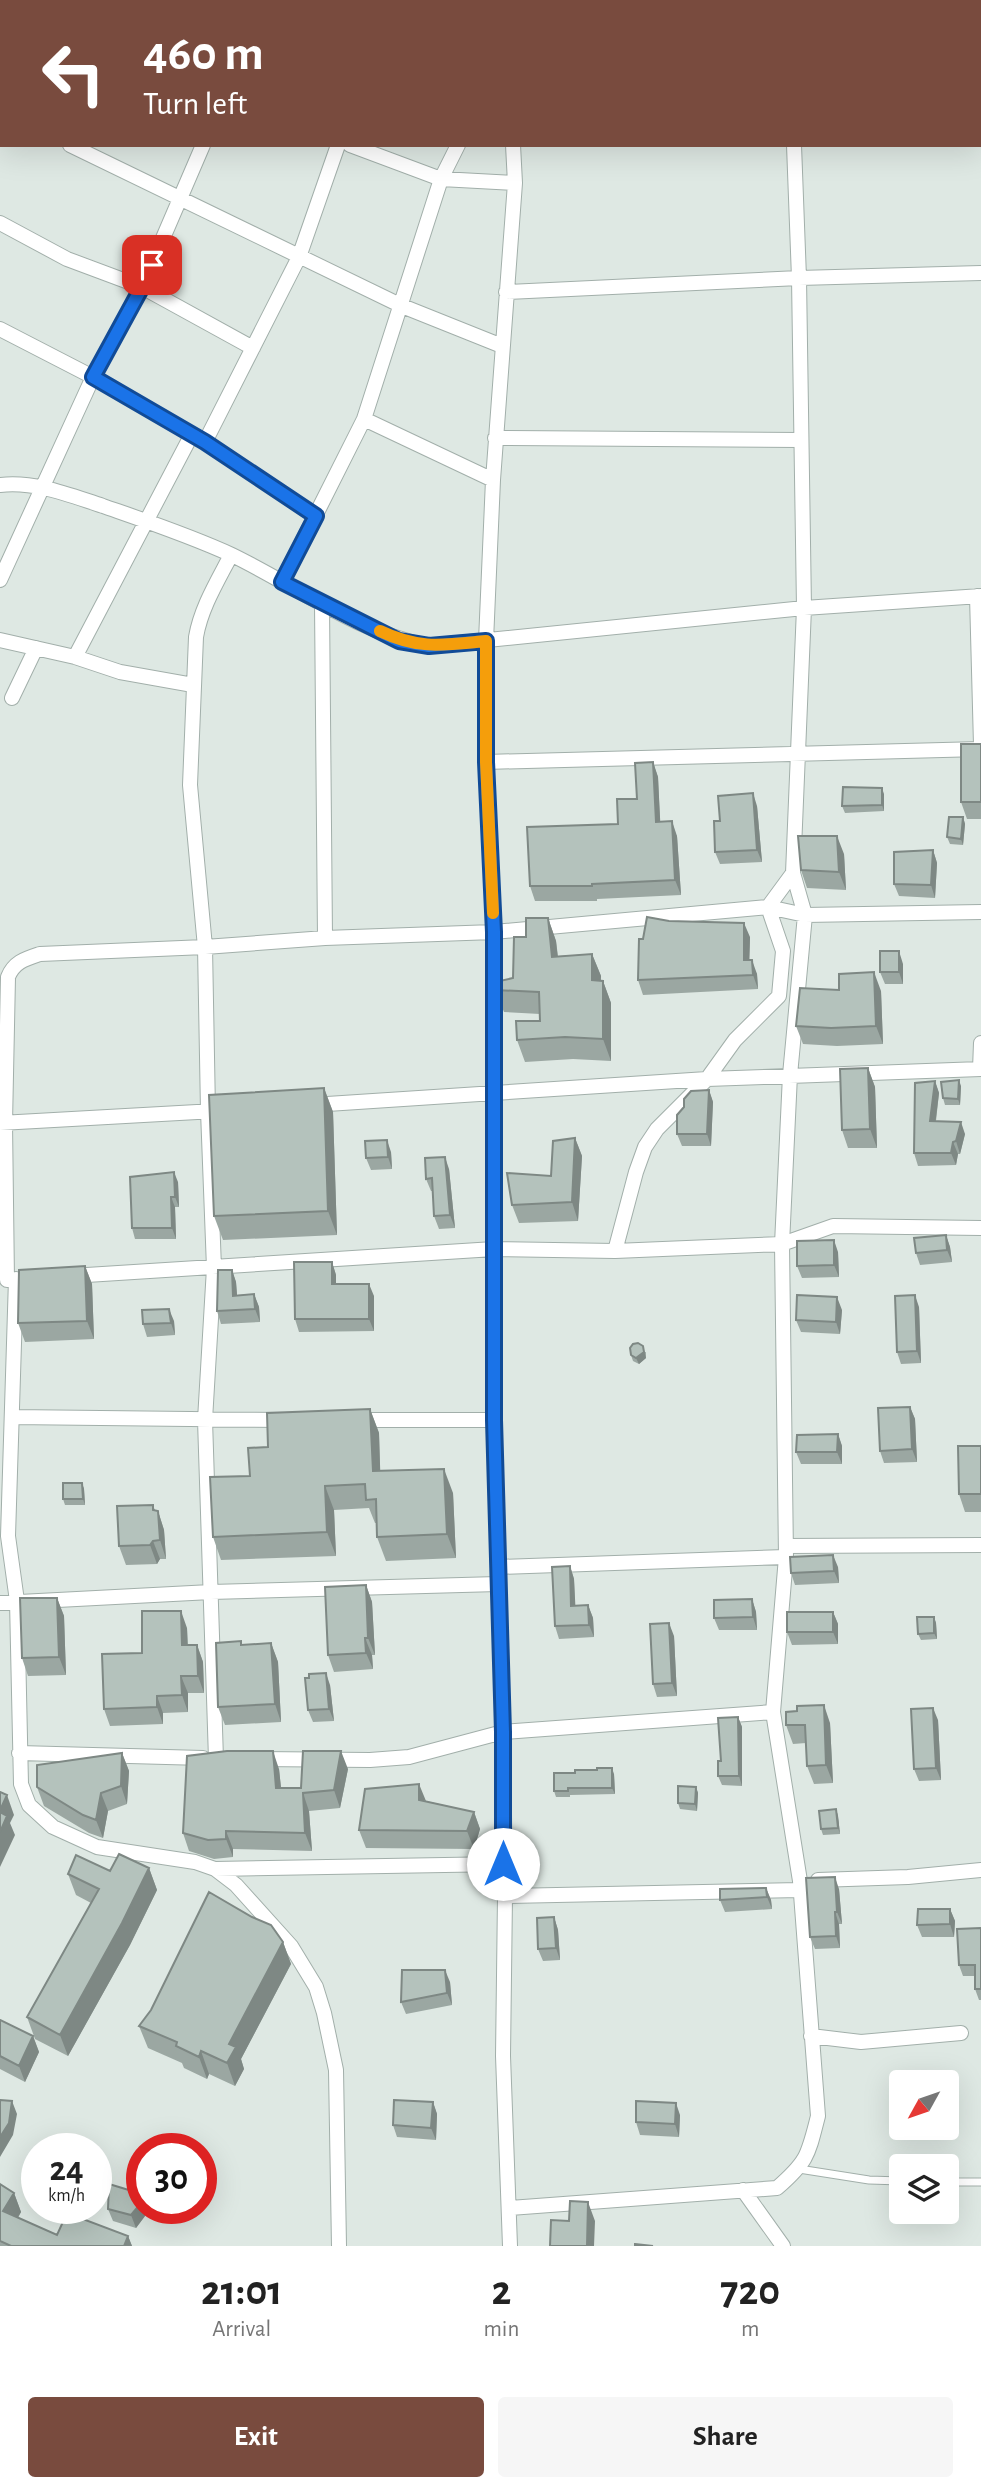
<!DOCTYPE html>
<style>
:root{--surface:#fff;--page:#f6f6f6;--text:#222;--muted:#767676;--accent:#794b3e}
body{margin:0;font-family:"Alegreya Sans",sans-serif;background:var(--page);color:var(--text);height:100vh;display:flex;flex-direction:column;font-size:26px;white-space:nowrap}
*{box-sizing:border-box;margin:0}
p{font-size:23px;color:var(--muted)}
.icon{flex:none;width:38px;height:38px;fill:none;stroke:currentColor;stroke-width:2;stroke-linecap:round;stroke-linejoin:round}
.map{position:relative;height:2246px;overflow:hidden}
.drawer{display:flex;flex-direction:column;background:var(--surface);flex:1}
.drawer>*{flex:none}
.hud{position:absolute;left:0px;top:0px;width:982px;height:147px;box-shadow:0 7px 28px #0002;background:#794b3e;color:#fff;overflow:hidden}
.needle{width:46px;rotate:230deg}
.controls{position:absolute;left:889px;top:2070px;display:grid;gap:14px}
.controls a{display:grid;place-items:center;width:70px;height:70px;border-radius:7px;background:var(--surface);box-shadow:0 7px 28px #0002;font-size:35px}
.speed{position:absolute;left:21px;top:2133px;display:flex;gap:14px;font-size:35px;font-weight:700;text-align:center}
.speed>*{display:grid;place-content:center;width:91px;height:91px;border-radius:50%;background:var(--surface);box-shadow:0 7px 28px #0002;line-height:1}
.speed small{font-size:18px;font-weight:400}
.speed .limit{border:10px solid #d22;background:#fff;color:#111}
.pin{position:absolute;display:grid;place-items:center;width:60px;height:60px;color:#fff;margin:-30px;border-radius:14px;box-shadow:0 4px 10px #0006}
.me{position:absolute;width:77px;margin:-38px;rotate:0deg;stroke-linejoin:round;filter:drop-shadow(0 0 5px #0008)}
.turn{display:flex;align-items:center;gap:24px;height:147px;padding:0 28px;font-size:32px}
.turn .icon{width:91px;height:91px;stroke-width:2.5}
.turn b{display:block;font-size:49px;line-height:60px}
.eta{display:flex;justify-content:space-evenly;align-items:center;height:119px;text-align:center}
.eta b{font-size:42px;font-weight:700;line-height:49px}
.action{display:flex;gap:14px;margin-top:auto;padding:14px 28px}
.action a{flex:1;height:80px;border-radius:7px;background:var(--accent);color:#fff;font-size:28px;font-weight:700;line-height:80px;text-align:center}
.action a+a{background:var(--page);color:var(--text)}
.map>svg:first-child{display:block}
</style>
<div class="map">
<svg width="981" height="2246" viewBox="0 0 981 2246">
<rect width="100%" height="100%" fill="#dee8e3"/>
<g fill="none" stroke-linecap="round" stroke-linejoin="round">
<g stroke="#a2afaa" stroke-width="9">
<path id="service" d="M799,2169L869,2180L901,2181
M947,2182H981"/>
</g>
<g stroke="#a2afaa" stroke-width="16">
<path id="minor" d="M216,0L219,2
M509,0V2
M691,0L693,2
M31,2V0
M132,2L133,0
M265,2L266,0
M417,2L418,0
M644,2V0
M798,2V0
M0,99L2,95
M980,112H981
M70,145L402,306L502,346
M350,145L441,179L515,183
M0,223L67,259L142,287L253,348
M506,292L799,278L981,273
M0,329L93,377L205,442L315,516
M364,419L493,480
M495,438L800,440
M205,442L299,257L338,145
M0,485C36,481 69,495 103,506C146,521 191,536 232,555C296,586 358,633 429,646L804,608L981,596
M0,580L93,377L142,287L203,145
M282,582L364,419L441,179L458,145
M977,596L981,745
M322,604L325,938
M0,640L75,657L120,672L193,685
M75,657L192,434
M12,698L36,648
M486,762L981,749
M980,1069L981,1043
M312,1105L707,1079L981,1069
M0,1123L215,1111
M615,1251L636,1172L645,1147L657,1129L707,1079L735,1040L779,996L783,951L768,907L793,873
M71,1276L494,1249L615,1251L782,1244L833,1226L981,1228
M16,1279L8,1536L17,1601L21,1784L29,1805L53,1827L97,1847L195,1862L215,1869L236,1885L291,1946L316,1987L324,2013L336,2070L339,2246
M7,1280L5,1123L8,977C14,962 25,959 40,954L205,947L325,938L494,932L768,907L805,915L981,912
M12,1417L286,1420
M355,1420H494
M786,1546L981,1545
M498,1567L786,1557
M0,1603L211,1592L498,1584
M19,1753L203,1758
M216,1759L205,1420L214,1268L208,1111L205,947L190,785L196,637C201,608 217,582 231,555
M258,1759L370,1760L409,1757L503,1732L773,1712
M215,1869L503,1864
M818,1880L908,1877L981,1870
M505,1896L800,1890
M811,2036L861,2042L961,2033
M743,2190L783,2246
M510,2208L777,2188C808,2161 808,2155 818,2116L800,1881L773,1712L786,1557L782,1244L790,1075L805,915L793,873L804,608L799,278L794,145
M510,2246L503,2056L505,1896L503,1732L494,1420V932L486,762V641L493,480L515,183L513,145"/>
</g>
<use href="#service" stroke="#fff" stroke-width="7"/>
<use href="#minor" stroke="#fff" stroke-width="14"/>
</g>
<path fill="#9ba7a2" d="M981,744V819H967L961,802Z
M653,762L658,777L660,822L677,836L681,895L597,899V901H535L530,886L618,824L637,799Z
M884,794V811L845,813L842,806Z
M757,806L762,862L720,864L715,852L720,821Z
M963,817L965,824L963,845L950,844L947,837Z
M933,850L937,863L935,898L899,896L894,884Z
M844,854L846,890L807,888L801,870Z
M548,918L556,941L558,956L592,954L601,976L600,981H603L611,1003V1061L573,1059L525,1062L517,1040L540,1021V1014L504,1012L495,990L513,978L526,937Z
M750,937L749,960L757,974L758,989L643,995L638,980Z
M903,964V984H885L880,972Z
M839,990L881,991L883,1044L837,1046L803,1044L796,1026Z
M868,1068L875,1087L877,1148H848L842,1130Z
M935,1081L939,1093L936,1121L965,1134L960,1154H958L956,1165L918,1166L914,1153Z
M961,1086L960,1105H945L943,1098Z
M324,1088L333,1112L337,1235L223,1240L214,1216Z
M709,1090L713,1102L711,1146H682L677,1134L684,1107Z
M575,1138L582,1156L578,1221L519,1223L512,1205L551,1176Z
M391,1152L392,1169L371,1170L366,1158Z
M449,1169L455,1228L439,1229L434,1216L433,1191H431L426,1179Z
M178,1182L179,1207H175L176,1239H135L132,1228Z
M946,1235L950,1247L952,1262L920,1265L916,1253Z
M838,1252L839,1277L802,1278L797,1266Z
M332,1262L336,1275V1284L374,1296V1331L299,1332L295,1319Z
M85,1266L92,1284L94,1339L25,1342L18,1323Z
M232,1270L236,1282L237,1295L254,1294L259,1307L260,1322L221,1324L217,1311Z
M919,1307L921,1363L901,1364L897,1352Z
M842,1310L840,1334L801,1332L796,1320Z
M174,1321L175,1335L147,1337L143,1324Z
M646,1352V1358L639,1364L633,1361L631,1355Z
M910,1407L915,1419L917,1462L884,1463L880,1451Z
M370,1409L379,1433L380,1471L453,1493L456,1558L386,1561L377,1537V1523H375L369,1508L334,1510L336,1556L221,1560L213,1537L268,1447Z
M838,1434L842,1446V1464H801L796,1452Z
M981,1446V1512H965L959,1494Z
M82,1483L84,1489L85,1505H65L63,1499Z
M153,1505L155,1511H158L164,1530L166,1559H160L157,1564L126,1565L119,1546Z
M570,1566L574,1579L575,1606L588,1605L593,1618L594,1637L559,1639L555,1626Z
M838,1567L839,1583L795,1585L791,1573Z
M366,1585L372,1602L375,1655H372L373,1669L334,1672L328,1655Z
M57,1598L64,1616L66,1675L28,1676L22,1658Z
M752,1599L756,1612L757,1630H719L714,1618Z
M833,1612L838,1624V1644L792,1645L787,1632Z
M934,1617L936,1623L937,1639L921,1640L918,1634Z
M187,1628L188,1645H197L203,1662L204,1693H188V1712L163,1713V1724L110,1726L104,1709L142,1653Z
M674,1636L677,1696L657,1697L653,1684Z
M241,1641L242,1645L271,1643L278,1662L281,1722L225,1725L218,1707Z
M330,1685L334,1721L313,1722L308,1710Z
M797,1711L830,1723L833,1783L814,1784L807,1766L806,1743L793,1744L786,1725Z
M738,1717L742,1727V1786L722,1785L718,1776L721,1761Z
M938,1720L941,1780L919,1781L914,1769Z
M122,1753L129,1771L127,1804L108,1811L103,1838L89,1833L44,1806L37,1787Z
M279,1769L281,1788H301L348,1769L340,1808L309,1811L312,1851L233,1849V1857L214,1859L189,1851L183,1833Z
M614,1774L615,1794L570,1795V1797H556L554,1791Z
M696,1787L698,1793L697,1811L680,1809L678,1803Z
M426,1801L474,1812L480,1829L474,1849L366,1848L359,1830Z
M836,1809L838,1816L840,1834L823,1835L821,1829Z
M149,1868L157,1890L130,1945L68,2056L35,2039L27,2017L91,1903L76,1895L68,1874Z
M766,1888L771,1900L772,1909L725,1912L720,1900Z
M839,1889L842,1924H839L840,1948L815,1949L810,1937Z
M950,1909L955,1921L954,1937H922L917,1925Z
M554,1917L558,1930L560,1960L543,1961L538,1949Z
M981,1928V2000H979L975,1989V1976H963L959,1965Z
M283,1942L291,1964L241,2059L244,2069L235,2086L209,2074L207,2079L184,2068L182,2063L148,2048L139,2026Z
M450,1982L452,2005L406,2014L401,2002Z
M0,2020L33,2036L39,2052L25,2082L0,2069Z
M433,2102L437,2114L436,2140L397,2137L393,2125Z
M680,2115L679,2137L640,2135L636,2122Z
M0,2184L14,2193L21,2212L18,2218L57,2235L128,2236L132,2246H0Z
M151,2208L136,2228L113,2221L108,2209Z"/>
<path fill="#7e8884" d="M653,762L658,777L661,837L656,822Z
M882,788L884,794V811L882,805Z
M753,793L757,806L762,862L757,850Z
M963,817L965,824L963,845L961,839Z
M672,821L677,836L681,895L675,880Z
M837,836L844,854L846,890L839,872Z
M933,850L937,863L935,898L931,885Z
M548,918L556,941L560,979L552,957Z
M744,923L750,937L749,975L744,960Z
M899,951L903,964V984L899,972Z
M592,954L601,976L600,1003L592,980Z
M752,960L757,974L758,989L753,975Z
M874,972L881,991L883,1044L876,1026Z
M603,981L611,1003V1061L603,1039Z
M868,1068L875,1087L877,1148L870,1129Z
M959,1080L961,1086L960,1105L958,1099Z
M935,1081L939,1093L934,1134L930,1121Z
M324,1088L333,1112L337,1235L328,1211Z
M709,1090L713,1102L711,1146L707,1134Z
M961,1122L965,1134L960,1154L956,1141Z
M575,1138L582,1156L578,1221L572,1202Z
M387,1140L391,1152L392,1169L388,1157Z
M953,1142L958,1154L956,1165L951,1153Z
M445,1157L449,1169L455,1228L450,1215Z
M174,1172L178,1182L179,1207L175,1197Z
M171,1197L175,1207L176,1239L172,1228Z
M946,1235L950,1247L952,1262L947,1250Z
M834,1240L838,1252L839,1277L834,1265Z
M332,1262L336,1275V1296L332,1284Z
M85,1266L92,1284L94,1339L87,1321Z
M232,1270L236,1282L238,1308L233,1296Z
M369,1284L374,1296V1331L369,1319Z
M254,1294L259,1307L260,1322L255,1309Z
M915,1295L919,1307L921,1363L917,1351Z
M837,1297L842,1310L840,1334L836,1322Z
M169,1309L174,1321L175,1335L171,1323Z
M643,1346L646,1358L639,1364L636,1358Z
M910,1407L915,1419L917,1462L912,1449Z
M370,1409L379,1433L381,1495L373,1471Z
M838,1434L842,1446V1464L837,1452Z
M444,1469L453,1493L456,1558L447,1534Z
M82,1483L84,1489L85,1505L83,1499Z
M325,1486L334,1510L336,1556L327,1532Z
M153,1505L158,1521V1511L164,1530L166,1559L160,1540Z
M153,1541L160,1559L157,1564L150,1545Z
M833,1555L838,1567L839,1583L834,1571Z
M570,1566L574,1579L576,1618L571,1606Z
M366,1585L372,1602L375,1655L368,1638Z
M57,1598L64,1616L66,1675L59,1657Z
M752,1599L756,1612L757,1630L753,1617Z
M588,1605L593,1618L594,1637L589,1625Z
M181,1611L187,1628L188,1662L182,1645Z
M833,1612L838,1624V1644L833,1632Z
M934,1617L936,1623L937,1639L934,1633Z
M669,1623L674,1636L677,1696L672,1683Z
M365,1638L372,1655L373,1669L366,1653Z
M271,1643L278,1662L281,1722L275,1704Z
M197,1645L203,1662L204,1693L198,1676Z
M326,1673L330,1685L334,1721L329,1709Z
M181,1676L188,1693V1712L182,1695Z
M157,1696L163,1713V1724L157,1707Z
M824,1705L830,1723L833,1783L826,1765Z
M933,1708L938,1720L941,1780L936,1768Z
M738,1717L742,1727V1786L739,1776Z
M273,1751L279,1769L283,1806L276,1788Z
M341,1751L348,1769L340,1808L334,1790Z
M122,1753L129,1771L127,1804L121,1786Z
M612,1768L614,1774L615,1794L612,1788Z
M419,1784L426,1801L419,1800Z
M696,1787L698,1793L697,1811L695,1804Z
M101,1793L108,1811L103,1838L96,1820Z
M303,1793L309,1811L312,1851L305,1833Z
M7,1795L14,1815L10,1823L15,1835L0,1867V1810Z
M836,1809L838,1816L840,1834L838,1828Z
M474,1812L480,1829L474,1849L467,1831Z
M226,1831L233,1849V1857L226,1839Z
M149,1868L157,1890L130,1945L68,2056L60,2035Z
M835,1877L839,1889L842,1924L837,1912Z
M766,1888L771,1900L772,1909L767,1897Z
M950,1909L955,1921L954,1937L950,1924Z
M835,1912L839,1924L840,1948L836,1936Z
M554,1917L558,1930L560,1960L556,1948Z
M283,1942L291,1964L241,2059L244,2069L235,2086L227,2063L229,2044Z
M445,1970L450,1982L452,2005L447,1993Z
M33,2036L39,2052L25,2082L19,2066Z
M201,2051L209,2074L207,2079L199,2057Z
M12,2101L17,2114L13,2135L0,2157V2137Z
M433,2102L437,2114L436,2140L431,2128Z
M676,2103L680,2115L679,2137L675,2124Z
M14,2193L21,2212L10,2230L3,2211Z
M142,2202V2208H151L136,2228L131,2215Z
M588,2202L595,2221L594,2246H587Z
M128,2236L132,2246H124Z"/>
<path fill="#b4c2bc" stroke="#7e8884" stroke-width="2" d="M961,744H981V802H961Z
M653,762L656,822L672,821L675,880L592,884V886H530L527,827L618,824L617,799H637L635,763Z
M843,787L882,788V805L842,806Z
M753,793L757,850L715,852L714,821H720L718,796Z
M949,817H963L961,839L947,837Z
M798,836H837L839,872L801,870Z
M933,850L931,885L894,884V852Z
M647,917L669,921L744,923V960H752L753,975L638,980L639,939H643Z
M526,918H548L552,957L592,954V980L603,981V1039L565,1037L517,1040L516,1021H540L539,992L495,990V982L513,978L514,937H526Z
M880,951H899V972H880Z
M874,972L876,1026L831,1028L796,1026L800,988L839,990V974Z
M868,1068L870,1129L842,1130L840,1069Z
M959,1080L958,1099L943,1098L941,1082Z
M935,1081L930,1121L961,1122L956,1141L953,1142L951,1153H914L915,1083Z
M324,1088L328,1211L214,1216L209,1095Z
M709,1090L707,1134H677V1115L684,1107V1099L691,1091Z
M575,1138L572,1202L512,1205L507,1173L551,1176L553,1141Z
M387,1140L388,1157L366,1158L365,1141Z
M445,1157L450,1215L434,1216L432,1178L426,1179L425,1158Z
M174,1172L175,1197H171L172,1228H132L130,1177Z
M946,1235L947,1250L916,1253L914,1238Z
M834,1240V1265L797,1266V1241Z
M294,1262H332V1284H369V1319H295Z
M85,1266L87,1321L18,1323L19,1270Z
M218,1270H232L233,1296L254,1294L255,1309L217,1311Z
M797,1295L837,1297L836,1322L796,1320Z
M915,1295L917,1351L897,1352L895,1296Z
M169,1309L171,1323L143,1324L142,1310Z
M638,1343L643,1346L644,1352L636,1358L631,1355L630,1348L633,1344Z
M910,1407L912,1449L880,1451L878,1408Z
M370,1409L373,1471L444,1469L447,1534L377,1537L376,1499L366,1500L365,1484L325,1486L327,1532L213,1537L210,1477L250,1476L248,1448L268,1447L267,1413Z
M838,1434L837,1452H796L797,1435Z
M958,1446H981V1494H959Z
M63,1483H82L83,1499H63Z
M153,1505V1510L158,1511L160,1540L153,1541L150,1545L119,1546L117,1506Z
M833,1555L834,1571L791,1573L790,1557Z
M570,1566L571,1606L588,1605L589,1625L555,1626L552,1567Z
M366,1585L368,1638H365L366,1653L328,1655L325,1587Z
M20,1598H57L59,1657L22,1658Z
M752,1599L753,1617L714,1618V1600Z
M142,1611H181L182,1645H197L198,1676H181L182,1695L157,1696V1707L104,1709L102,1654L142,1653Z
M787,1612H833V1632H787Z
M917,1617H934V1633L918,1634Z
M669,1623L672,1683L653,1684L650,1624Z
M241,1641V1645L271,1643L275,1704L218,1707L216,1643Z
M326,1673L329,1709L308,1710L305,1678H309V1674Z
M824,1705L826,1765L807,1766L805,1725H786V1712L797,1711V1706Z
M933,1708L936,1768L914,1769L911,1709Z
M738,1717L739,1776H718V1761H721L718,1718Z
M227,1751H273L276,1788H301L303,1751H341L334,1790L303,1793L305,1833L226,1831V1839L208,1840L183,1833L187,1756Z
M122,1753L121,1786L101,1793L96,1820L83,1815L37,1787V1765Z
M597,1768H612V1788H568V1791H554V1773H575V1770H597Z
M419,1784V1800L474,1812L467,1831L359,1830L365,1789Z
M678,1786L696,1787L695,1804L678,1803Z
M0,1792L7,1795L0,1810Z
M836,1809L838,1828L821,1829L819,1811Z
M0,1812L7,1816L0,1832Z
M119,1854L149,1868L122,1923L60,2035L27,2017L99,1889L68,1874L76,1855L110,1871Z
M835,1877L837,1912H835L836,1936L810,1937L806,1878Z
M766,1888L767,1897L720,1900V1889Z
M209,1892L252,1917L271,1925L283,1942L229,2044L236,2047L227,2063L201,2051L199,2057L176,2046L177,2042L139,2026L151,2010Z
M918,1909H950V1924L917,1925Z
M554,1917L556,1948L538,1949L537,1918Z
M981,1928V1989H975V1965H959L957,1929Z
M402,1970H445L447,1993L401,2002Z
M0,2020L33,2036L19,2066L0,2056Z
M0,2100L12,2101L9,2123L0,2137Z
M394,2100L433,2102L431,2128L393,2125Z
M636,2101L676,2103L675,2124L636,2122Z
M0,2184L14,2193L3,2211L57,2235L67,2213L128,2236L124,2246H11L0,2241Z
M109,2184L142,2194V2202L131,2215L108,2209Z
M570,2201L588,2202L587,2246H550L551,2220L569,2221Z
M635,2244L653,2246H635Z"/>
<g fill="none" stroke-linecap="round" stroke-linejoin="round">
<g stroke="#114b97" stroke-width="18">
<path id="route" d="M152,265L142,287L93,377L205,442L316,516L282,582L399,641L429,646L486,641V762L494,932V1420L503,1732V1864"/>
</g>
<use href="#route" stroke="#1a73e8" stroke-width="12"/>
<path stroke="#f59e0b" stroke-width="12" d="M380,631C419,650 444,645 486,641V762L493,913"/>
</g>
</svg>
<div class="controls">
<a><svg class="needle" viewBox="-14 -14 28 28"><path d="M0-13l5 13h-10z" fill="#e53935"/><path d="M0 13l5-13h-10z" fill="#767676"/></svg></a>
<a><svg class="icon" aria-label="layers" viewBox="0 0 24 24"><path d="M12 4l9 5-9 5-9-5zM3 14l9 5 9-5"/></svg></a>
</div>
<div class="speed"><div>24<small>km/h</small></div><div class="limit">30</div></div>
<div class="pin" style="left:152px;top:265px;background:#d93025"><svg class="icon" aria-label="arrive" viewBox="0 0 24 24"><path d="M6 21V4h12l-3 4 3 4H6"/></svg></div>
<svg class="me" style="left:503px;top:1864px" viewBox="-20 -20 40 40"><circle r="19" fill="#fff"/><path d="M0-13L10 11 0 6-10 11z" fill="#1a73e8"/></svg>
<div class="hud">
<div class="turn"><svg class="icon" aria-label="left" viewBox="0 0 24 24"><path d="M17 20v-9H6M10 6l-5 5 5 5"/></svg><div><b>460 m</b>Turn left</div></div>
</div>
</div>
<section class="drawer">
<div class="eta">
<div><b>21:01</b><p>Arrival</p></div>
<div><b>2</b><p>min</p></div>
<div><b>720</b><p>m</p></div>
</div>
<div class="action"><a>Exit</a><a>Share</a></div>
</section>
